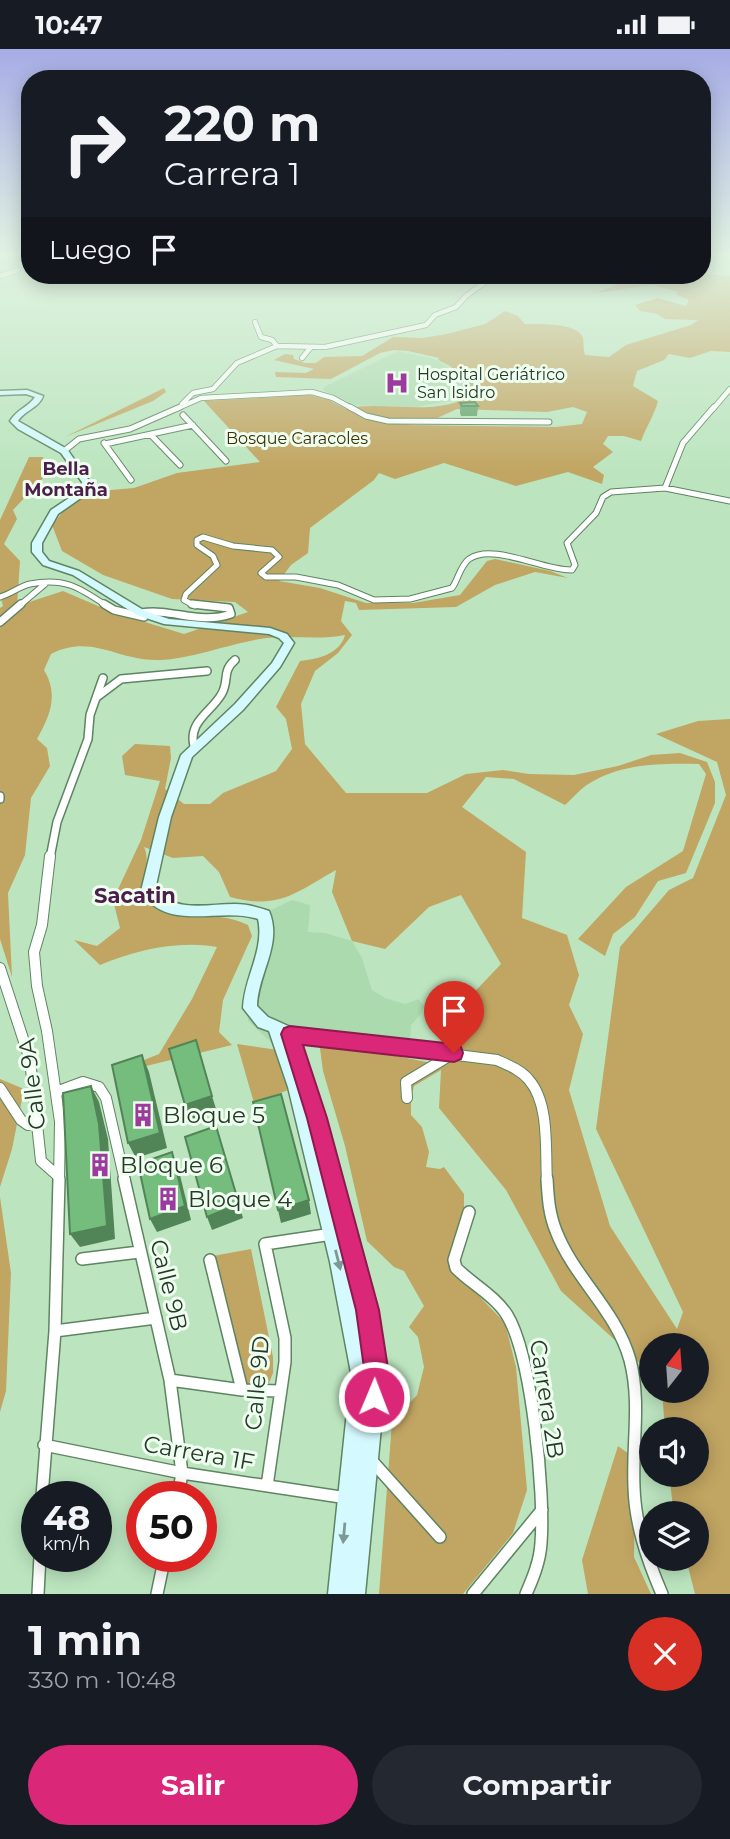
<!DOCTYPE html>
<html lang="es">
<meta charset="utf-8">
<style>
:root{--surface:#171b24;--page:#242831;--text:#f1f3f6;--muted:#9ea1a6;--accent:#db2777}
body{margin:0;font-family:Montserrat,sans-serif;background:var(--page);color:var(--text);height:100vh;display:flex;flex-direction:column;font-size:26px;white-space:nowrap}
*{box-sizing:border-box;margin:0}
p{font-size:23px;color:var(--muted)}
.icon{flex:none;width:38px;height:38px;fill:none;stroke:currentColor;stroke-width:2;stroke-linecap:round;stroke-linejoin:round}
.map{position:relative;height:1545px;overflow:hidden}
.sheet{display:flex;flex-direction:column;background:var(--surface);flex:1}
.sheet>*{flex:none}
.top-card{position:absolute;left:21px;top:21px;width:690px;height:214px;border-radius:28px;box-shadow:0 4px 18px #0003;background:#171b24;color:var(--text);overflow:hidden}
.needle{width:46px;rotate:17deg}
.fabs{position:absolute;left:639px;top:1284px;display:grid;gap:14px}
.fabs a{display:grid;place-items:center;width:70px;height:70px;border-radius:50%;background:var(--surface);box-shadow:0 4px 18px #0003;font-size:35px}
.speed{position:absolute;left:21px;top:1432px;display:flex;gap:14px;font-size:35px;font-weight:700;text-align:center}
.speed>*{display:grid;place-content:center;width:91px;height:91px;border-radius:50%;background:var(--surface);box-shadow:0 4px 18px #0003;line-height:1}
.speed small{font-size:18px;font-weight:400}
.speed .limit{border:10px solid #d22;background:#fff;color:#111}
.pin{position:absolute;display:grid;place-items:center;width:60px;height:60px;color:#fff;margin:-72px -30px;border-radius:50% 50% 50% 0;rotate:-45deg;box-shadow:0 0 7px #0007}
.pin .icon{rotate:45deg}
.me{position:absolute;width:77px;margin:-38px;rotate:1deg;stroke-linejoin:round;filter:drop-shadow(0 0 5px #0008)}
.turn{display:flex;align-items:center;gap:24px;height:147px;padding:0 28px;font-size:32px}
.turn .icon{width:91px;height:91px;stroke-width:2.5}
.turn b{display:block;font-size:49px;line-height:60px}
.then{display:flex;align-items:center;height:66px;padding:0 28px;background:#0003;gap:14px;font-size:26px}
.round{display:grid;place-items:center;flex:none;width:74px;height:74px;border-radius:37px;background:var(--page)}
.headline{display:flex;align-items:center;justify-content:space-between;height:119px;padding:0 28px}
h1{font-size:42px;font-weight:700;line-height:52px}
.primary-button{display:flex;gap:14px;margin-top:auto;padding:14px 28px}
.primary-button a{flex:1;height:80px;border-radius:42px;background:var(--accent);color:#fff;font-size:28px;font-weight:700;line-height:80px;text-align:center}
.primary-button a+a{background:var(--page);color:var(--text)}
.status{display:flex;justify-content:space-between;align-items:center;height:49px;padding:0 35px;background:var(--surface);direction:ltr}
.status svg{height:19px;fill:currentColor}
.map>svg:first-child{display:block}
</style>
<div class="status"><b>10:47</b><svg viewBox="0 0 49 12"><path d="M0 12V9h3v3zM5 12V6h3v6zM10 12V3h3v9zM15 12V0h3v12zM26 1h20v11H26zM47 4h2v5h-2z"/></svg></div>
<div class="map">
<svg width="730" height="1545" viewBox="0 0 730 1545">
<rect width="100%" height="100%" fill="#bce5bf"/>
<path fill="#acdaaf" d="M398,302L434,310L448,318L473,343L464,349L410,359L355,356L323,341L324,338Z
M292,851L310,856L308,883L325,884L352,892L362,909L372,941L385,949L405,955L418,950L424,957L421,965L411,976L409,1007L310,988L276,998L248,972L247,959L259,933L263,865Z"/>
<path fill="#c1a562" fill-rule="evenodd" d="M702,225L730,227V303L711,302L690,309L669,305L664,311L637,322L633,337L658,352C654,367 646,378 641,392L624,387H608L603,395L613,403L593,418L604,426L602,435L568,423L516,437L444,414L395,430L379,424L374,431L310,479L308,504L291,516L279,532L320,539L366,554H413L460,546L487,512L495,510L550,522L568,529L535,523L495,536L456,558L359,561L356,554L345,552L341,572L352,586L338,604L315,622L301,655L305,695L346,744H427L466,725L503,721L529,725L574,726L618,717L651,706L680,704L707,713L715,733V754L686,824L658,832L635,868L613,885L605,907L578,890L626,838L683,802L706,725L699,715C663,714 622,714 590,734C581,739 573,749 565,756L514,730L486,728L462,758L526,803L522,869L567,886L579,926L569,956L583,985L569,1041L610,1177L677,1280L683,1263L596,1080L620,898L669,841L693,829L726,746L717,713L656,685L698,672L730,670V1545H695L686,1510H696V1465H674L669,1426H696V1381H665L662,1342H696V1297H651V1324L561,1242L506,1141L439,1059L441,1021L414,1037L411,1049V1066L422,1078L429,1103L426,1118L440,1120L444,1118L464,1145V1160L453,1220L505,1274L516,1318L527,1441L513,1484L463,1545H379L392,1373L417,1346L424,1318L418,1288L409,1278L424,1257L404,1222L394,1218L367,1192L345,1097L323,1022L319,992L442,1016L445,974L501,915L461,846L429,858L385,900L352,892L332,843L336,821C295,844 279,861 230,848L219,823L203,807L173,809L144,798C151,812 142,833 143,850C173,874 214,859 248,876L252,887L223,951L219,983L232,996L134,1020L139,1013L159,1005L192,950L217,898C178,891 136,901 100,916L74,891L97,897L120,879L113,851L141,791L160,732L125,726L122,707L135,695L170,697L171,709L165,740L184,755H210L223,744L276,722L292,700L286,670L276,658L300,612C318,610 340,605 345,586C317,592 288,585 260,590C229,595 190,610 160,611C118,613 93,584 51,605L44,621C59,646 50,667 37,690L47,699L50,717L31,749L25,806L8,844L12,928L0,890V559L3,557L0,546V471L29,408H43L45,427L13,461L17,470L4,495L20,512L17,557L63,542L112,563L184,585L248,563L235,553L172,550L103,526L62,502L52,476L65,460L88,443L134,439L177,424L260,413L204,352L310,346L329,351L346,360C383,350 440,371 475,343L450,317L438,311L439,309L408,302L394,301L380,304L331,330L276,328L275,323L306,324L314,320L274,311L285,305L293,306L294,310L305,314H316L324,308L362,307L393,288L423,289L447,285L485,275L505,262L518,267L525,275C538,275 578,273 583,289C584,294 583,300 585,306L609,308L626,296L691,276L698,271L665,270L657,265L640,262L635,256L658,249L686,257L689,251L677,246L676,242L652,236L596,244L623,233L642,232L666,226ZM573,358L587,363L582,375L556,378L407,376L435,370L457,360L547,363Z
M164,339L166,343L153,352L65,388Z
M237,995L284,1002L296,1038L254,1054Z
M0,1030L24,1040L12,1100L0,1138Z
M0,1148L11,1224L6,1342L0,1363Z
M251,1200L273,1308V1324L269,1334L259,1337H244L213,1207Z
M618,1397L632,1407L635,1450L634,1508L651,1545H588L582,1511Z"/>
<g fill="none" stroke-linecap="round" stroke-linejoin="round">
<g stroke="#5e8462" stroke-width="6">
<path id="street-far4" d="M0,227L18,221
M255,273L261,288L272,291L277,297
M302,309L311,298
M182,355L193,344L213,340L237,314L277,297L325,298L426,276L435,266L456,258L466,247L495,226
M176,360L201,349L312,343L333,349L353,360
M713,360L730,340"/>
</g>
<g stroke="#5e8462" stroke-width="7">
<path id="street-far3" d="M350,358L366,367L388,372L549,373
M183,366L226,412
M151,386L180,416
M104,394L131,431
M105,395L193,376
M64,402L79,390L130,380L180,358
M665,439L683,394L714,358
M0,548C11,545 20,537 30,535C65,528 80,539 107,557
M19,557L45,535
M195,557L184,551L186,545L217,516L213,507L197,496V491L203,488L233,497L272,501L279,508L261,524L266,528H296L338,536L374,551L410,550L452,539C458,531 460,517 469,510C493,493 543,522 572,521L575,516L567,494L596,464L603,448L611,443L665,439L730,452"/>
</g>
<g stroke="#5e8462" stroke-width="10">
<path id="street-far2" d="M104,555L114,561L144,568
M141,564C172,559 200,576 231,565L229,559L192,555
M0,573L21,555
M97,648L121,630L207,622
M194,697C188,673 210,664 221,646C230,632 221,623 235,611
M0,747V750
M50,809L57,773L88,690L90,666L103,629"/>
</g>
<g stroke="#5e8462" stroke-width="12">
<path id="street-far1" d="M50,807L42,876L34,903L37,937L47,982L60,1073L59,1132
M0,919L30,1011L41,1112L58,1127
M290,985L497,1011C508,1016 521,1021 529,1031C550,1055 545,1102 547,1132
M0,1039L21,1071L28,1076L37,1074
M56,1043L83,1033L99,1038L106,1049L125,1132
M407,1049L406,1033L454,1004"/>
</g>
<g stroke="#5e8462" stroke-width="14">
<path id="street" d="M124,1130L170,1331L182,1424L178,1447
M547,1130C548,1148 549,1165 556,1182C574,1229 616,1261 630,1311C641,1353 632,1394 634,1438C635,1475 647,1510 662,1545
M469,1163L454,1211L456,1219C472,1235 495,1247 507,1266C532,1307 545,1445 541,1494C540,1512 533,1529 526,1545
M82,1210L139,1203
M210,1211L242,1341
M55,1282L156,1269
M170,1331L242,1341L280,1342
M44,1396L182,1424L347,1449
M372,1412L440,1488
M267,1437L285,1313V1289L265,1195L332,1185
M42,1447L55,1282L59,1130
M38,1545L40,1507
M157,1545L165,1507
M473,1545L542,1461"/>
</g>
<g stroke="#5e8462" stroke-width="3">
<path id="secondary" d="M27,341L43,347C39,359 25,361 18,372L67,400L90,433L88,444L58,465L42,494V503L49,512L79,522L145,562L169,570L270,579L287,585L294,594L280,618L243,661L192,708L171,768L155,841C177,864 206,855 235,855C247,855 258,858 269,862C283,895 258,924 257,957L268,968L295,980L297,985L325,1069L359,1196L376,1261L386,1326L365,1545H328L351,1324L330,1213L288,1038L269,982L258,978L243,959C244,928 265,901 258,870C220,857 167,885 141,842L159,768L181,706L235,655L272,614L284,594L279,589L269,585L164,575L137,566L73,526L43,516L32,503V494L51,461L81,441L82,433L61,404L18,380L10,372C17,360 30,357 35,348L26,345L0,346V342Z"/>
</g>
<use href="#street-far4" stroke="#fff" stroke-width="4.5"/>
<use href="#street-far3" stroke="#fff" stroke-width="5"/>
<use href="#street-far2" stroke="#fff" stroke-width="7"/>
<use href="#street-far1" stroke="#fff" stroke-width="10"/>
<use href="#street" stroke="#fff" stroke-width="11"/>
<use href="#secondary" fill="#d4f9fe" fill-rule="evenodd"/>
</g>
<path fill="#64a36b" d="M460,354L478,357L477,367H461L460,364Z"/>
<path fill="#518457" d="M142,1006L149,1023L167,1099L136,1109L128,1094Z
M91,1037L99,1053L108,1090L115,1190L80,1198L70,1185Z
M212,1047L217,1063L191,1072L185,1056Z
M216,1077L243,1169L212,1181L207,1168Z
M172,1103L178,1118L191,1171L157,1183L150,1170Z
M309,1151L311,1165L281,1174L278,1161Z"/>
<path fill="#74bd7c" stroke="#518457" stroke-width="2" d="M475,353L478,357H462L460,354Z
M196,991L212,1047L185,1056L169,1000Z
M142,1006L160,1084L128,1094L112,1016Z
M91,1037L99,1075L107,1177L70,1185L63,1044Z
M281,1045L309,1151L278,1161L253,1053Z
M216,1077L239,1155L207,1168L185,1088Z
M172,1103L185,1157L150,1170L138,1115Z"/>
<defs><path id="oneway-solid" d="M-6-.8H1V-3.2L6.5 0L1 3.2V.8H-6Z" transform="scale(1.75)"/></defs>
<g fill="#7e9894">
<use href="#oneway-solid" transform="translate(338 1211) rotate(76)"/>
<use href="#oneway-solid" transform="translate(344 1484) rotate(95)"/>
</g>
<linearGradient id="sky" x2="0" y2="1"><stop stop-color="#a6ace6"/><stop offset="0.49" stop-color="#e1f3e2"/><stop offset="1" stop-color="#e1f3e2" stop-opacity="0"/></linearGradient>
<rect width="730" height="422" fill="url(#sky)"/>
<path fill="#db2777" stroke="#8e194d" stroke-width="2" d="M290,977L454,995L461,998L463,1004L461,1010L454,1013L303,996L327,1069L379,1261L389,1326L383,1356L374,1360L366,1356L362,1348L365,1326L356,1261L307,1069L281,985L284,979Z"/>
<defs>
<g id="hospital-bare" transform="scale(1.89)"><path d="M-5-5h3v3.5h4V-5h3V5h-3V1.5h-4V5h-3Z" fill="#9d3aa0" stroke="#eefeef" stroke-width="2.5" paint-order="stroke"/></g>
<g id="building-bare" transform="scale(1.89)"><path d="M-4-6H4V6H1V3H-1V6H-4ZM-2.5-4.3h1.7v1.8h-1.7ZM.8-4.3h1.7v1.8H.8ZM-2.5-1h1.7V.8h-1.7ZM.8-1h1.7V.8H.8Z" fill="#9d3aa0" stroke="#eefeef" stroke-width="2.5" paint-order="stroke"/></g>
</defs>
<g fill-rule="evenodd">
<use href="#hospital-bare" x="397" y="334"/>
<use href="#building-bare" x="143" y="1066"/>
<use href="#building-bare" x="100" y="1116"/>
<use href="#building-bare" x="168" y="1150"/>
</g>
<g text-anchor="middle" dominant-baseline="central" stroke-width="6" stroke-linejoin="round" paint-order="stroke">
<g font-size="16" fill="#273729" stroke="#eefeef" text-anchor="start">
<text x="417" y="325">Hospital Geriátrico<tspan x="417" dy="18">San Isidro</tspan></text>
</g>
<g font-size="16" fill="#403007" stroke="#eefeef">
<text x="297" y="389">Bosque Caracoles</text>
</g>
<g font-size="18" font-weight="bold" fill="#4d1d4e" stroke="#eefeef">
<text x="66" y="420">Bella<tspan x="66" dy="21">Montaña</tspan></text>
</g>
<g font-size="21" font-weight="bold" fill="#4d1d4e" stroke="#eefeef">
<text x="135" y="846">Sacatin</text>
</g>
<g font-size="23" fill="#273729" stroke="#eefeef">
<text transform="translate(32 1035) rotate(-97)">Calle 9A</text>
<text transform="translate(169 1236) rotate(76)">Calle 9B</text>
<text transform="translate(257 1334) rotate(-85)">Calle 9D</text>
<text transform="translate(547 1350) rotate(81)">Carrera 2B</text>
<text transform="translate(199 1404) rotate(10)">Carrera 1F</text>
</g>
<g font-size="23" fill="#273729" stroke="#eefeef" text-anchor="start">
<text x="163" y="1066">Bloque 5</text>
<text x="120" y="1116">Bloque 6</text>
<text x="188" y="1150">Bloque 4</text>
</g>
</g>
</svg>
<div class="fabs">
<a><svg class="needle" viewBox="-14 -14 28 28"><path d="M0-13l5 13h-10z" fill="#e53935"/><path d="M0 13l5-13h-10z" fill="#9ea1a6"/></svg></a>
<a><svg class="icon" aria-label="sound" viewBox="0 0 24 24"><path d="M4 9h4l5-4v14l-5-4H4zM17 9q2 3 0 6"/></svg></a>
<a><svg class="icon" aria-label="layers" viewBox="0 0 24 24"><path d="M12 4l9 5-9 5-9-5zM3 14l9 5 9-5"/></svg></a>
</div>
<div class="speed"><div>48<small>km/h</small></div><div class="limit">50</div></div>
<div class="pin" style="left:454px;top:1004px;background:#d93025"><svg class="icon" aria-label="arrive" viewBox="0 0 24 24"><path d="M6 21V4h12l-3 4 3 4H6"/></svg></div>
<svg class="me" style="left:374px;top:1348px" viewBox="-20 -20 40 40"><circle r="17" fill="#db2777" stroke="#fff" stroke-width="3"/><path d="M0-11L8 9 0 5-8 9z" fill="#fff"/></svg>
<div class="top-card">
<div class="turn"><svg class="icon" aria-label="right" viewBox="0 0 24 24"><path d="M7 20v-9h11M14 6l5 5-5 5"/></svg><div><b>220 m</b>Carrera 1</div></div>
<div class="then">Luego<svg class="icon" aria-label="arrive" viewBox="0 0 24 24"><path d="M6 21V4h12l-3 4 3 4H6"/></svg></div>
</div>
</div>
<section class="sheet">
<div class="headline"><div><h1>1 min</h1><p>330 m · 10:48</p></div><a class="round" style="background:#d93025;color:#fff"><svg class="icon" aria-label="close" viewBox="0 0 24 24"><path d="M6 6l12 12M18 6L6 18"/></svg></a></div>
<div class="primary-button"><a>Salir</a><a>Compartir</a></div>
</section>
